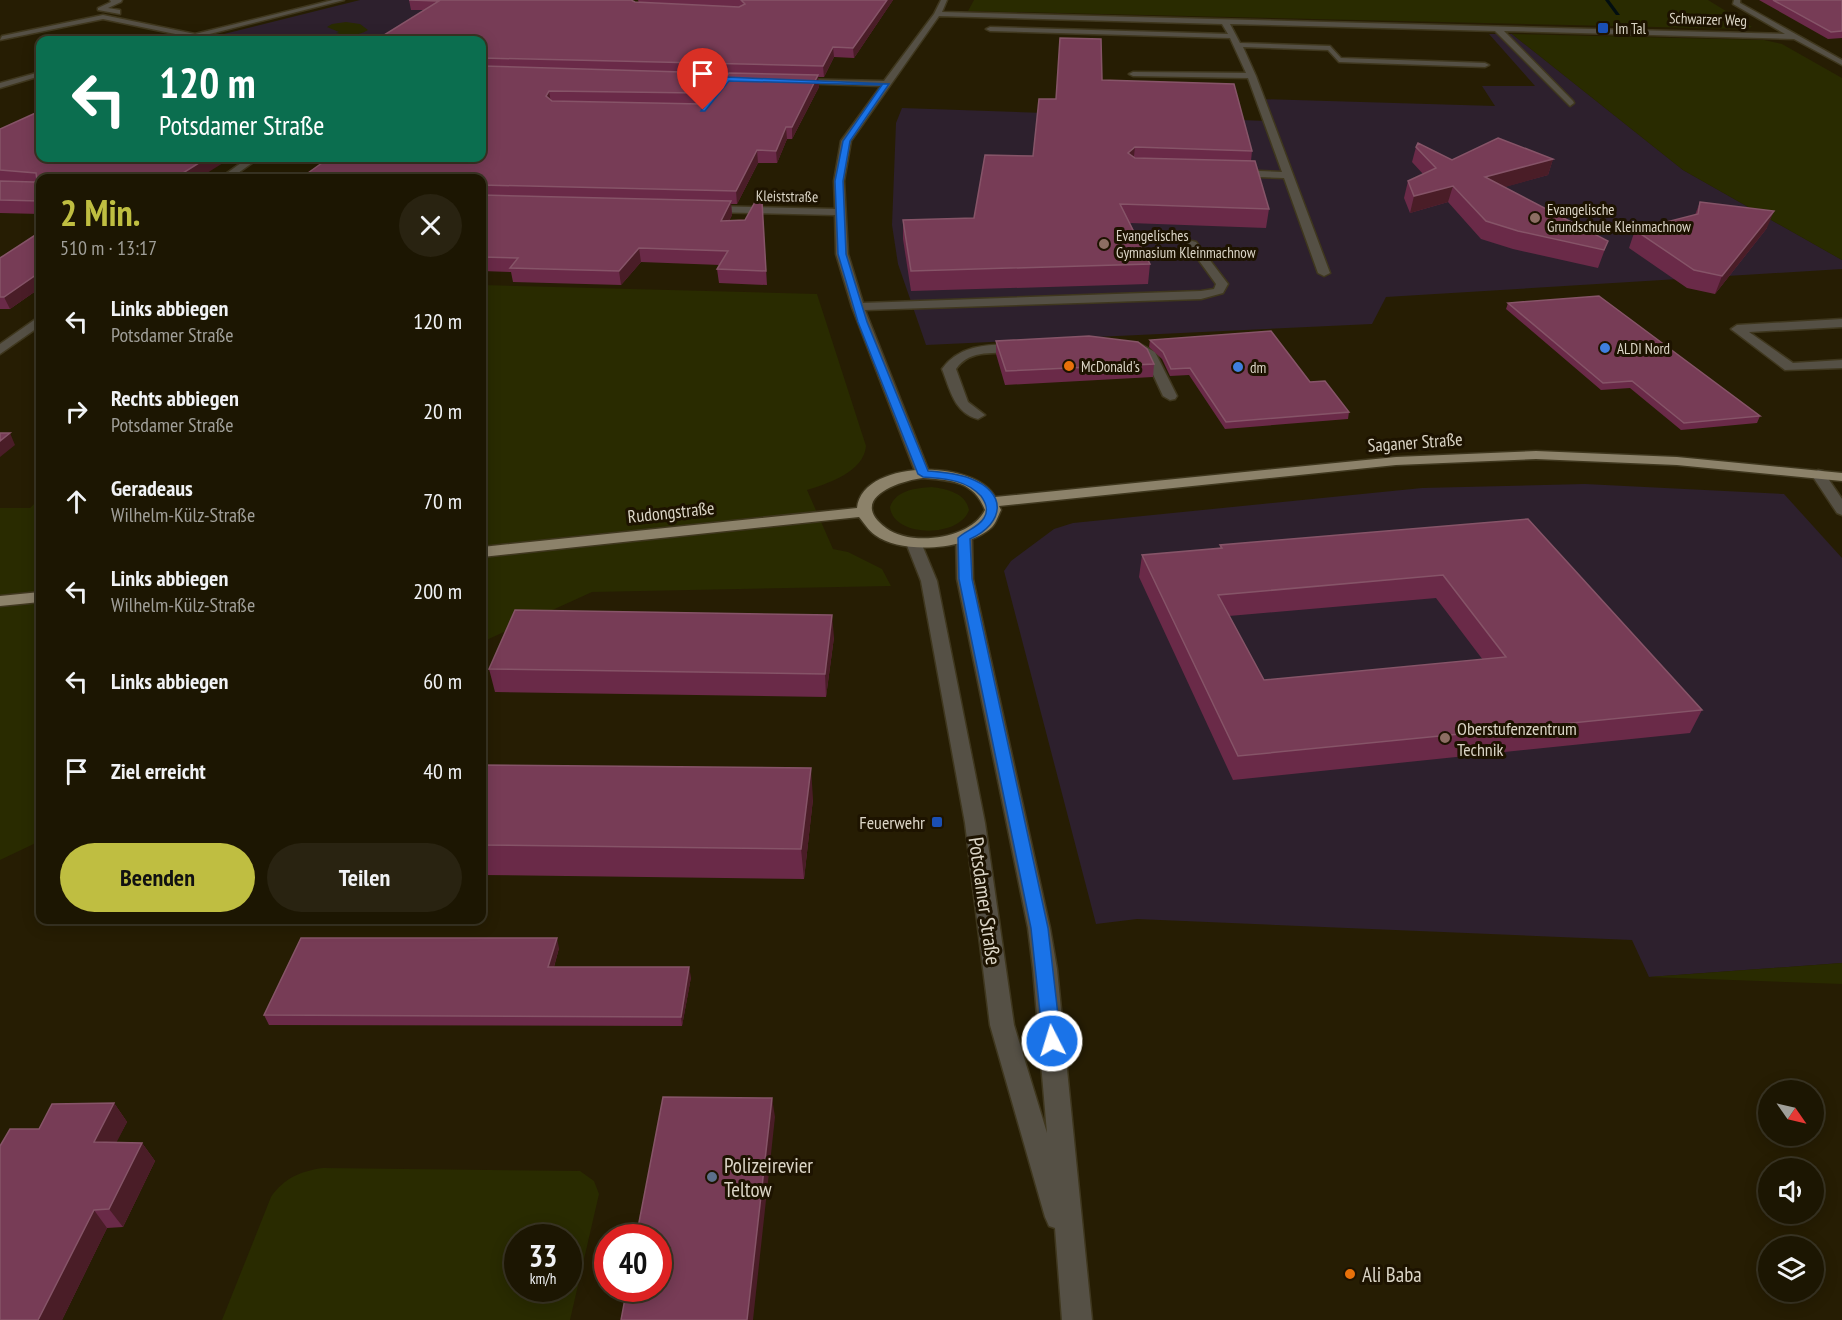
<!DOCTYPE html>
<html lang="de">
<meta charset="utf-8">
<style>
:root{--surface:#1c1602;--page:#292311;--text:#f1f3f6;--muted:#a09f99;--line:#3a3524;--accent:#bfbe41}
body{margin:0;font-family:"PT Sans Narrow",sans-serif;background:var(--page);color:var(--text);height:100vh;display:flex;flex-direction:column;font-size:22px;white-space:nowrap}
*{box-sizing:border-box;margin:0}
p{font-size:20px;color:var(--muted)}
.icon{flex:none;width:33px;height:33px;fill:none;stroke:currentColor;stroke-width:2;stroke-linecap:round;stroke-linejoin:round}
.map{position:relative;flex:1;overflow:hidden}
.panel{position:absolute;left:36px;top:174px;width:450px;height:750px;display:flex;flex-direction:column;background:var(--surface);border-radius:12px;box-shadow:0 3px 15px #0003,0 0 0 2px var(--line)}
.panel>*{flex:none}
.banner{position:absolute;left:36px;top:36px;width:450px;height:126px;border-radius:12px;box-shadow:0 3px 15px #0003,0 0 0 2px var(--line);background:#0b6e4f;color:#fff;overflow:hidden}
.needle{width:39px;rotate:124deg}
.tools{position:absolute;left:1758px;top:1080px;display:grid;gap:12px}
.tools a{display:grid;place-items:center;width:66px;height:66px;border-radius:50%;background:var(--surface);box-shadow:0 3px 15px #0003,0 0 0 2px var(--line);font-size:30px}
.speed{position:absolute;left:504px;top:1224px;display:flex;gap:12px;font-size:30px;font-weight:700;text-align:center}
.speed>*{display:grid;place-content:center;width:78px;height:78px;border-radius:50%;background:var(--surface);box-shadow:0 3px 15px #0003,0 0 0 2px var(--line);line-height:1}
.speed small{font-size:15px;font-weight:400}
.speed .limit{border:9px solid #d22;background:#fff;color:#111}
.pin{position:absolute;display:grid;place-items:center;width:51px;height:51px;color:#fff;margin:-62px -26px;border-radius:50% 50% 50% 0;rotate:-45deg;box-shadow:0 0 6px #0007}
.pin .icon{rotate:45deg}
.me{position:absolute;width:66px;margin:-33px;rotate:355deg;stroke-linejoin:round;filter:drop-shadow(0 0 4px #0008)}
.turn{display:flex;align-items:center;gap:21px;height:126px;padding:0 24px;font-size:27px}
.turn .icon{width:78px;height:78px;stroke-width:2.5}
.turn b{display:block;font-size:42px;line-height:51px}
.round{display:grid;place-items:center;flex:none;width:63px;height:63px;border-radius:32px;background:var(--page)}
.overview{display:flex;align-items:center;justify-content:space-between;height:102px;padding:0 24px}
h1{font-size:36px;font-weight:700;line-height:45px;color:var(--accent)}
.primary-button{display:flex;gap:12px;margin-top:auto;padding:12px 24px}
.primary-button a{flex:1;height:69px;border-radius:36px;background:var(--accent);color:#111;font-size:24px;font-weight:700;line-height:69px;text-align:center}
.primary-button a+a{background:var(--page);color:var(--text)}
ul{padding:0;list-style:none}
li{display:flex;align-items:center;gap:18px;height:90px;padding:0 24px}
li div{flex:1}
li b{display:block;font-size:22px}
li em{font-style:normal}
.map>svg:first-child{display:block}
</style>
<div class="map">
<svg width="1842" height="1320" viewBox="0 0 1842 1320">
<rect width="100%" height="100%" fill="#261d03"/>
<path fill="#2d202d" d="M360,0H629L482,40H200Z
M1489,34H1512L1683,170L1842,260V269L1386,297L1372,324L926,345L898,264L892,225L896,123L902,108L1268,121L1259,99L1495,106L1482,86H1535Z
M1585,484L1784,494L1842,558V963L1649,977L1632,940L1137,919L1096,924L1004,571L1011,561L1054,529L1073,523L1422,488Z"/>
<path fill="#292b00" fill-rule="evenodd" d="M974,0H1708L1752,27L1743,29L968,11Z
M346,22L360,24L368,30C359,36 346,36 336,33L339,32L327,27L332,24Z
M1512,34L1764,40L1782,44L1842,78V260L1683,170Z
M482,285L817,294L866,446C864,472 827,484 807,490L833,549L848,552L882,569L891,586L592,592L482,642Z
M932,487C947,489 966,493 969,510C960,538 893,538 890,507C896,490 916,488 932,487Z
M40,498V841L0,860V508H30Z
M1842,963V984L1649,977Z
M323,1168L580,1171L594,1181L599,1194L570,1320H222L271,1197C284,1178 301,1171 323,1168ZM518,1238H568V1288H518Z"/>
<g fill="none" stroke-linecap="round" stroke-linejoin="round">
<path fill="#020e10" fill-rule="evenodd" d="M1605,0H1609L1620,15H1616Z"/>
<g stroke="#3f371e" stroke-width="3">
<path id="minor" d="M110,0H122L121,2L108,8L120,10V14L98,10V8L111,2Z
M333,0H344L186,40L179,39L185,36L103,19L0,40L2,36L103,15L195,34Z
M941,0H947L942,12L1785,34L1733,4L1734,0H1740V3L1842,60V65L1794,39L1504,31L1573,101L1574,103L1570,106L1495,31L1230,24L1240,43L1330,46L1341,58L1485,63L1489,65L1485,67L1339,62L1328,50L1243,47L1256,76L1330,273L1324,276L1318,273L1284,178L1234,176L1229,173L1234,170L1282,172L1248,78L1133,76L1129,74L1133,72L1246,73L1230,38L990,31L986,29L990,27L1228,34L1222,24L939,16L851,141L844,181L848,254L863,303L1201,291L1214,289L1216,284L1187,244L1192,241L1196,242L1228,284L1223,293L1201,299L865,310L930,474L923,478L916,474L852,307L836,254L835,215L708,212L703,209L708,206L835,209L834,181L841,141L881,86L795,83L791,81L795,79L884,81L934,14Z
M40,72V76L0,88V83Z
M690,76L750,77L754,79L750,81L687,80V76Z
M248,158H259L231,178H220Z
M40,316V326L0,354V344Z
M1842,319V327L1749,332L1793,363L1842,360V368L1785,370L1731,329L1737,325Z
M1020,344L1025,345L1026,348L1025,351C1001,356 972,346 956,369L968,402L985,415L978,419C954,413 950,389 942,369C961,343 991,345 1020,344Z
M1140,344L1155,352L1177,396L1175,399L1170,400L1163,396L1145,357L1134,348Z
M1818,470L1823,471L1842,499V515L1837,513L1811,474Z
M964,533L972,538L973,579L1050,928L1057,969L1092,1320H1062L1055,1228L1049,1226L1045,1217L990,1025L965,823L921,581L906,543L914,538L920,540L937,581L985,823L1014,1025L1047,1133L1033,969L1028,928L957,579L956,538Z"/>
</g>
<g stroke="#3f371e" stroke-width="3">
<path id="major" d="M1536,451L1677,457L1842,473V481L1677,465L1536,459L1396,465L999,506L1001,510C998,516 996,523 992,527C968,550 902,555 875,535C869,531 864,523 859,517L482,557V547L857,508C862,459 975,459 995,497L1396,457ZM923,478C951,480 974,481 985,510C971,539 911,547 886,528C847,499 898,481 923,478Z
M40,592V602L0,606V596Z"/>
</g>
<use href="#minor" fill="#555045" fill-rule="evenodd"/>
<use href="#major" fill="#8c826a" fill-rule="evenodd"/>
</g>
<path fill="#6a2a48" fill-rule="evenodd" d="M409,0L639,3L638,0H893L854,58L834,57L824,77H818L819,87L792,139H787L777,163H758L737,204H731L732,215L729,221L745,220L762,202L767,285L719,283L717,269L720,265L641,262L621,285L513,282L511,272L482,271V178L327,158H304H482V40L424,10H411ZM715,75H728L707,102L701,104L716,84Z
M1759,0H1842V38L1828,39Z
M1102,80L1252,151L1251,161L1269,209L1266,228L1130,223L1150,264L1148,284L911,291L903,239V220L974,218L1033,156L1056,99Z
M0,129L40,178V214L0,213Z
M1416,147L1452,160L1553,159L1548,175L1504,187L1608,241L1598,268L1513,249L1481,239L1448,202L1410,213L1404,198L1408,181L1423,174L1412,162Z
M1700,202L1767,228L1715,294L1687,288L1629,248L1635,230L1695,215Z
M40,232V288L10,309H0V258Z
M1508,303L1760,416L1757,423L1681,430L1630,388L1601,390L1506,309Z
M1150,340L1310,382L1349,412L1348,419L1225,429L1189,375L1170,376L1162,359L1149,347Z
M996,341L1154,364L1153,377L1005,385L996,354Z
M1528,519L1702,710L1690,733L1233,780L1139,577L1142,555L1220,549V545ZM1436,598L1483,660L1264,680L1229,616Z
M834,637L826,697L495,692L489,669Z
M482,765L813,799L804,879L482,875Z
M559,948L554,967L691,977L682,1026L269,1025L264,1015Z
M114,1103L127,1122L116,1142L142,1143L155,1161L123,1227L107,1228L62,1320L39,1129Z"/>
<path fill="#4a1d27" d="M887,0H893L854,58L853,48Z
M833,47L834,57L824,77L823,66Z
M715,73L716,84L700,105L699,93Z
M818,75L819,87L792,139V127Z
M549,91L551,103L546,96Z
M786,127L787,139L777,163L776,151Z
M1135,147L1133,165L1128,153Z
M757,150L758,163L737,204L736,191Z
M207,158H231L199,178H175Z
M1553,159L1548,175L1480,194L1485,177Z
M1453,186L1448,202L1410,213L1414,196Z
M731,201L732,215L722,235L721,221Z
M1774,211L1767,228L1715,294L1722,276Z
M639,248L641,262L621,285L619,271Z
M40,272V288L10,309L4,297Z
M10,433L15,445L0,457V441Z
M832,615L834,637L826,697L825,674Z
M811,768L813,799L804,879L801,849Z
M557,938L559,948L551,977L548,967Z
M689,967L691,977L682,1026L681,1017Z
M772,1098L775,1117L753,1320H747Z
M114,1103L127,1122L107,1161L94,1142Z
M142,1143L155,1161L123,1227L109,1209Z
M94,1210L107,1228L62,1320H38Z"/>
<path fill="#773c56" stroke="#865468" stroke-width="1.5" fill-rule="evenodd" d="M409,0H631L635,2L739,7L745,4L741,0H887L853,48L833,47L823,66L482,58V40H376L439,1Z
M1773,0H1842V31L1831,32Z
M1060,38L1101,39L1102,80L1234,84L1252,151L1135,147L1128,153L1135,158L1255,161L1269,209L1120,204L1150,264L911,271L903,220L974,218L985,155L1033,156L1039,99H1056Z
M482,66L715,73L699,93L549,91L546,96L552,101L702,104L707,102L729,73L818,75L792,127H786L776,151L757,150L736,191L482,185V178H301L329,158H482Z
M40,111V158H207L175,178H40V201L0,200V181L34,182L37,180L36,173L0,170V129Z
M1498,138L1553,159L1485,177L1608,241L1604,250L1518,231L1486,221L1453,186L1414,196L1408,181L1436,168L1416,147L1418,143L1452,160Z
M482,195L731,201L721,221L745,220L755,202H762L766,271L717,269L728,251L639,248L619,271L510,268L518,258L482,257Z
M1700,202L1774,211L1722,276L1694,270L1635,230L1698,214Z
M40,232V272L4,297H0V258Z
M1599,296L1760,416L1684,423L1632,381L1603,383L1508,303Z
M1271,331L1310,382L1325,381L1349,412L1226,422L1190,368L1171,369L1163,352L1150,340Z
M1089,336L1138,342L1147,349L1154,364L1006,371L996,341Z
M0,433H10L0,441Z
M1528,519L1702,710L1238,756L1142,555L1222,548L1220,545ZM1443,575L1506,657L1264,680L1218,595Z
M515,610L832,615L825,674L489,669Z
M482,765L811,768L801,849L482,845Z
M301,938H557L548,967H689L681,1017L264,1015Z
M663,1097L772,1098L747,1320H621L627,1288H658V1238H636Z
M114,1103L94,1142L142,1143L109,1209L94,1210L38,1320H0V1146L10,1129H39L52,1104Z"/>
<path fill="#1a73e8" stroke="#114b97" stroke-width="1.5" d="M725,77L889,84L850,141L843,181L846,254L867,322L928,471C942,472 956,473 969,478C1008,492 1005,523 970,539L972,579L1048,928L1061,1041L1058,1046L1052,1049L1045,1046L1043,1041L1031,928L959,579L958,538C966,530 978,528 984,518C989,510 986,503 981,496C965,479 945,479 923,477L918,474L858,322L838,254L835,181L843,141L882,85L729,81L705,111H701Z"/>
<g fill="#1a4fb4" stroke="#1d1300" stroke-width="2">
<rect x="1597" y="22" width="12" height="12" rx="3"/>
<rect x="931" y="816" width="12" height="12" rx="3"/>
</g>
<g fill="#8d6e63" stroke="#1d1300" stroke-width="2">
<circle cx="1535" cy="218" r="6"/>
<circle cx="1104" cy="244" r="6"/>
<circle cx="1445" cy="738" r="6"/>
</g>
<g fill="#3f7fe0" stroke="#1d1300" stroke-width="2">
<circle cx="1605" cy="348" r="6"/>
<circle cx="1238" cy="367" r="6"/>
</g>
<g fill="#e8710a" stroke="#1d1300" stroke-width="2">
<circle cx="1069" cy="366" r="6"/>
<circle cx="1350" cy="1274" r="6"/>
</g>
<circle fill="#5c6f8a" stroke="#1d1300" stroke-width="2" cx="712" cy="1177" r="6"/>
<g text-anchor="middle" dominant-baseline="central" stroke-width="6" stroke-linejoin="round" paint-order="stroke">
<g font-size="15" fill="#dbd5c6" stroke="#1d1300">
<text transform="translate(1708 19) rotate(2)">Schwarzer Weg</text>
<text transform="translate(787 196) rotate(1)">Kleiststraße</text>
</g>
<g font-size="15" fill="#dbd5c6" stroke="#1d1300" text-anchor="start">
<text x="1615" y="28">Im Tal</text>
<text x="1547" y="209">Evangelische<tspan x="1547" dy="17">Grundschule Kleinmachnow</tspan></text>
<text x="1116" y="235">Evangelisches<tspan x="1116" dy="17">Gymnasium Kleinmachnow</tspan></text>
<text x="1617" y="348">ALDI Nord</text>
<text x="1081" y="366">McDonald's</text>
<text x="1250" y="367">dm</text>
</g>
<g font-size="18" fill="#dbd5c6" stroke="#1d1300">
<text transform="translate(1415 442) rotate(-4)">Saganer Straße</text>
<text transform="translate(671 512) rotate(-6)">Rudongstraße</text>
</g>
<g font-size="18" fill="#dbd5c6" stroke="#1d1300" text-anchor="start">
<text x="1457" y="728">Oberstufenzentrum<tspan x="1457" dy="21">Technik</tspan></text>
<text x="925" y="822" text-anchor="end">Feuerwehr</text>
</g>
<g font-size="21" fill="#dbd5c6" stroke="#1d1300">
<text transform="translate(985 901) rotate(82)">Potsdamer Straße</text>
</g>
<g font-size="21" fill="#dbd5c6" stroke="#1d1300" text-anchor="start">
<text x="724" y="1165">Polizeirevier<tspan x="724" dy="24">Teltow</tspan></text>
<text x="1362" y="1274">Ali Baba</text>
</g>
</g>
</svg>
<div class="tools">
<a><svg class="needle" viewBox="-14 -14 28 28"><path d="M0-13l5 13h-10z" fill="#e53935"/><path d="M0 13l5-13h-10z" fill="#a09f99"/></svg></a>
<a><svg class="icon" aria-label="sound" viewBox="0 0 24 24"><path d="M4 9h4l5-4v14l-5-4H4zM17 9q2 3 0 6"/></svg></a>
<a><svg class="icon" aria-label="layers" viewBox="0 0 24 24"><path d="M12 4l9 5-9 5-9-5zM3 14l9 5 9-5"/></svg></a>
</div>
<div class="speed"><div>33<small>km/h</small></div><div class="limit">40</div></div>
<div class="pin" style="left:703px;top:110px;background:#d93025"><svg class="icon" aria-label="arrive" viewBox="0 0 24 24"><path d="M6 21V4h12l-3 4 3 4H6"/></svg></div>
<svg class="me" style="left:1052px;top:1041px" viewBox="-20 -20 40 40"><circle r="17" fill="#1a73e8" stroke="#fff" stroke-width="3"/><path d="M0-11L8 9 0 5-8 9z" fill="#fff"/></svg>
<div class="banner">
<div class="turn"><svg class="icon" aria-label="left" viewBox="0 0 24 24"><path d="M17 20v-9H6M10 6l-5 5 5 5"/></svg><div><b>120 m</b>Potsdamer Straße</div></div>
</div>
<section class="panel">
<div class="overview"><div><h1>2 Min.</h1><p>510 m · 13:17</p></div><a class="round"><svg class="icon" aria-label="close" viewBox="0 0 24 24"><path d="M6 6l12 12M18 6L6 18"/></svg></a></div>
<ul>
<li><svg class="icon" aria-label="left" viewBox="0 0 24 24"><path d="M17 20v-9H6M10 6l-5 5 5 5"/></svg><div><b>Links abbiegen</b><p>Potsdamer Straße</p></div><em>120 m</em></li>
<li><svg class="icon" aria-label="right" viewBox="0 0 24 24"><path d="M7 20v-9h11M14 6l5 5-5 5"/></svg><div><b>Rechts abbiegen</b><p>Potsdamer Straße</p></div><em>20 m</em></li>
<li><svg class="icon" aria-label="ahead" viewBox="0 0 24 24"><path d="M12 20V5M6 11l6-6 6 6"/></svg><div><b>Geradeaus</b><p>Wilhelm-Külz-Straße</p></div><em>70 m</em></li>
<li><svg class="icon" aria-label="left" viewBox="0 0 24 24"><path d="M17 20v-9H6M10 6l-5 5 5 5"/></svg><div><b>Links abbiegen</b><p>Wilhelm-Külz-Straße</p></div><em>200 m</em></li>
<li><svg class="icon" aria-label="left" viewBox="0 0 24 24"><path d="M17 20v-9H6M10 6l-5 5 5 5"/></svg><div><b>Links abbiegen</b></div><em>60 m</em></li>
<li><svg class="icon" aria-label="arrive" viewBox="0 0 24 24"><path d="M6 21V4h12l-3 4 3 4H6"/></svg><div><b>Ziel erreicht</b></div><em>40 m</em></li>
</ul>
<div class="primary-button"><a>Beenden</a><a>Teilen</a></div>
</section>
</div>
